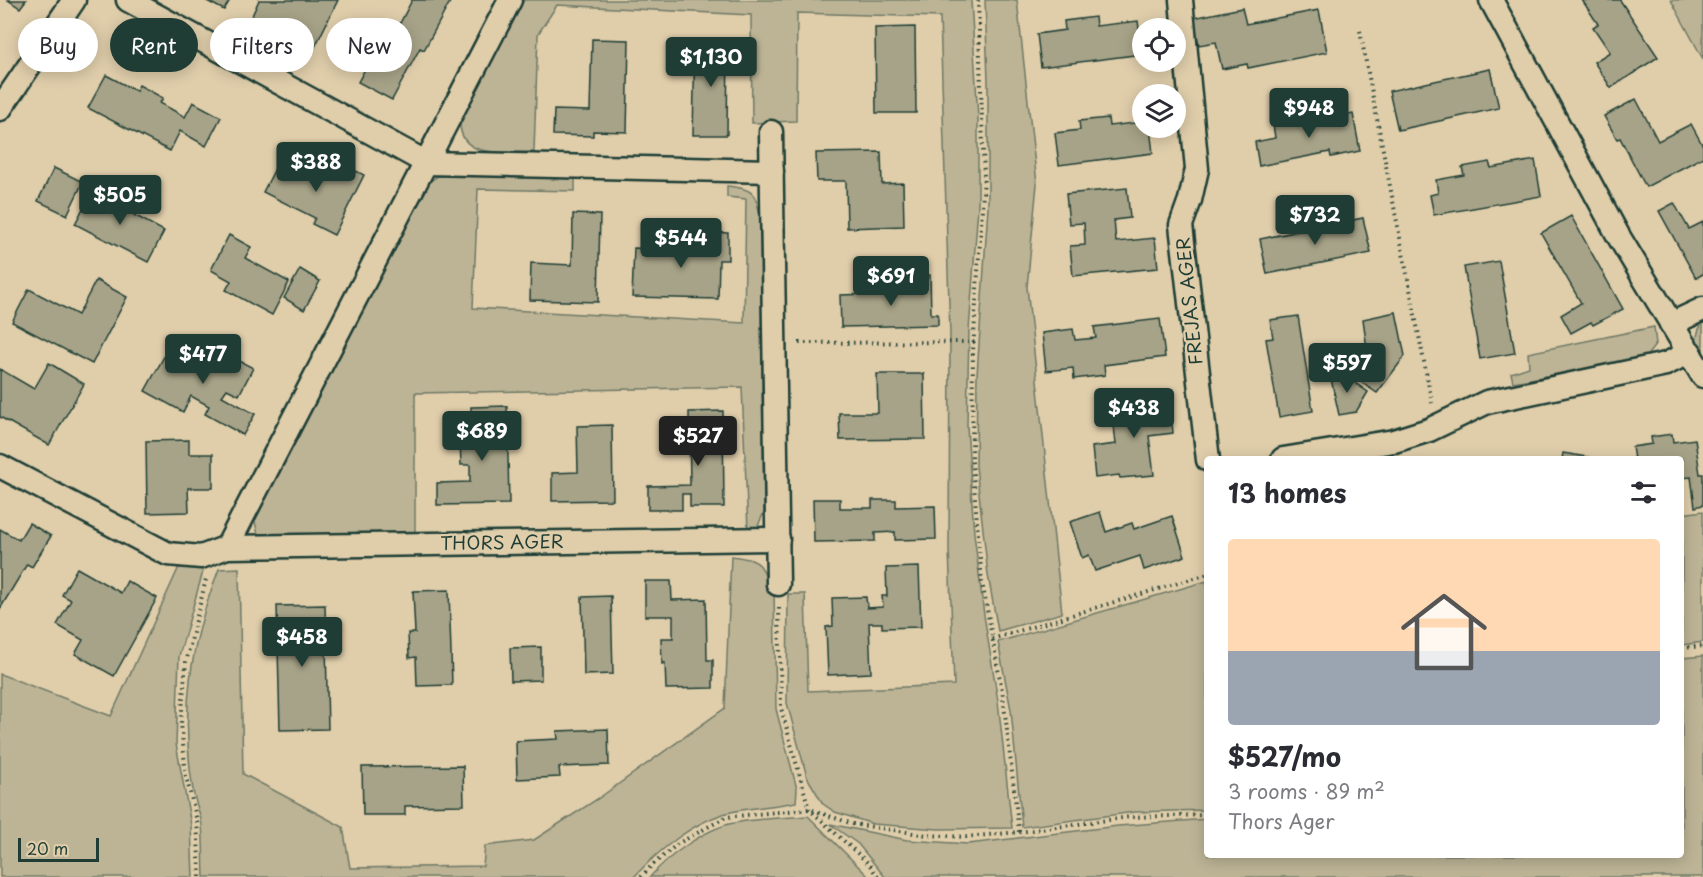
<!DOCTYPE html>
<meta charset="utf-8">
<style>
body{margin:0;font-family:"Playpen Sans",sans-serif;background:#f7f7f7;color:#2b2b33;height:100vh;display:flex;flex-direction:column;font-size:22px;white-space:nowrap}
*{box-sizing:border-box;margin:0}
p{font-size:20px;color:#7c7c81}
.icon{flex:none;width:33px;height:33px;fill:none;stroke:currentColor;stroke-width:2;stroke-linecap:round;stroke-linejoin:round}
.map{position:relative;flex:1;overflow:hidden}
.panel{position:absolute;left:1204px;top:456px;width:480px;height:402px;display:flex;flex-direction:column;background:#fff;border-radius:6px;box-shadow:0 3px 15px #0003}
.panel>*{flex:none}
.guide{position:absolute;left:18px;top:18px;width:570px;height:54px;display:flex;gap:12px}
.tools{position:absolute;left:1132px;top:18px;display:grid;gap:12px}
.tools a{display:grid;place-items:center;width:54px;height:54px;border-radius:50%;background:#fff;box-shadow:0 3px 15px #0003;font-size:30px}
.scale{position:absolute;left:18px;bottom:15px;width:81px;box-sizing:border-box;padding-left:6px;border:3px solid #1f3d34;border-top:0;font-size:16px;line-height:21px;white-space:nowrap;color:#1f3d34;-webkit-text-stroke:4px #e0ceab;paint-order:stroke}
.price{position:absolute;translate:-50% -51px;padding:0 14px;border-radius:6px;background:#1f3d34;color:#fff;font-size:20px;line-height:39px;filter:drop-shadow(0 2px 3px #0008)}
.price::after{content:'';position:absolute;left:50%;top:36px;width:18px;height:14px;margin-left:-9px;background:inherit;clip-path:polygon(0 0,100% 0,50% 100%)}
.price.active{background:#222;color:#fff}
ul{padding:0;list-style:none}
li{display:grid;align-content:center;gap:12px;height:318px;padding:0 24px}
li span{display:grid;place-items:center;height:186px;border-radius:6px;color:#555}
li>.icon{margin-inline-start:auto}
span .icon{width:108px;height:108px;fill:#fffc;stroke-width:1}
li b{font-size:26px}
h2{display:flex;justify-content:space-between;align-items:center;height:72px;padding:0 24px;font-size:26px}
.pill{padding:0 21px;border-radius:27px;background:#fff;box-shadow:0 3px 15px #0003;font-size:21px;line-height:54px}
.pill.active{background:#1f3d34;color:#fff}
.map>svg:first-child{display:block}
</style>
<div class="map">
<svg width="1703" height="877" viewBox="0 0 1703 877">
<rect width="100%" height="100%" fill="#e0ceab"/>
<filter id="ink" filterUnits="userSpaceOnUse"><feTurbulence type="fractalNoise" baseFrequency=".0167" numOctaves="2"/><feDisplacementMap in="SourceGraphic" scale="12" xChannelSelector="R" yChannelSelector="G"/><feConvolveMatrix kernelMatrix="1 2 1 2 8 2 1 2 1" color-interpolation-filters="sRGB"/></filter>
<g filter="url(#ink)">
<g fill="#bdb496" stroke="#6e7865" stroke-width="1.5">
<path d="M524,0h447l7,118v88l-9,125 -2,95 7,107 10,82 14,86 14,127 -74,1 -65,-5 -38,-12 -12,-8 -16,-27 -20,-74 1,-109h17l3,97 146,-6 -5,-136 1,-214 -10,-318 -143,-4 -1,108 -44,2 -1,-108 -194,-10 -19,29 -4,118c-28,-1 -76,9 -74,-32z"/>
<polygon points="985,0 1017,0 1037,184 1027,287 1062,613 998,631 988,575 976,466 977,375 988,207 988,81"/>
<polygon points="1671,0 1703,0 1703,59"/>
<path d="M453,173l122,5v13l-97,-2 -5,119 271,15 2,-124 -19,-2v-11c24,2 30,6 33,31l4,295 -7,16 -9,3 -6,-144 -327,6v145l-145,3 -12,-7 -3,-12 2,-17 169,-321 12,-8z"/>
<path d="M1703,322v38c-8,-13 -9,-25 0,-38z"/>
<polygon points="1654,327 1656,344 1646,357 1637,361 1513,382 1511,373 1529,367 1528,353"/>
<polygon points="1703,511 1703,642 1682,645 1682,514"/>
<path d="M731,556c30,4 33,7 37,37l6,-1 2,117 21,80 -1,13c-22,4 -44,6 -65,10 -36,8 -73,39 -97,65h-430c-1,-17 0,-34 -2,-51 -1,-12 -7,-23 -9,-36 -13,-78 -3,-147 26,-221l20,-1 4,206 100,53 7,41 133,-2 2,-20 49,-6 65,-42 126,-90z"/>
<polygon points="179,567 204,568 179,656 176,744 191,825 193,877 0,877 0,674 111,716"/>
<polygon points="1207,581 1207,810 1135,812 1022,827 1011,710 998,642"/>
<polygon points="1703,656 1703,877 885,877 858,844 830,824 907,840 968,844 1118,826 1207,819 1208,855 1682,855 1682,658"/>
<path d="M808,816l61,61h-219c18,-21 56,-49 84,-54 24,-5 50,-5 74,-7z"/>
</g>
<g fill="#a7a388" stroke="#1f3d34" stroke-width="1.5">
<polygon points="8,0 26,0 20,8"/>
<polygon points="205,0 230,0 224,10"/>
<polygon points="259,0 338,0 310,57 247,27"/>
<polygon points="412,0 451,0 424,50 420,48 392,100 358,82 388,27 396,31"/>
<polygon points="1582,0 1620,0 1658,57 1611,88 1594,62 1610,52 1593,27 1598,24"/>
<polygon points="1242,8 1246,24 1319,10 1327,52 1248,68 1247,64 1222,69 1216,42 1199,45 1193,18"/>
<polygon points="1095,17 1096,26 1138,21 1142,54 1041,67 1037,34 1065,30 1064,21"/>
<polygon points="915,27 916,113 876,113 875,28"/>
<polygon points="592,39 629,40 627,132 593,131 593,136 553,135 554,110 590,111"/>
<polygon points="695,41 728,42 727,135 693,135"/>
<polygon points="1490,69 1499,108 1398,130 1389,91"/>
<polygon points="106,75 136,91 139,85 163,98 160,103 185,117 193,102 221,117 206,146 180,131 170,151 88,108"/>
<polygon points="1636,99 1658,141 1691,124 1703,146 1703,157 1646,187 1620,138 1617,139 1604,116"/>
<polygon points="1324,110 1326,119 1353,114 1360,151 1331,157 1330,152 1259,166 1255,142 1275,138 1273,124 1303,118 1302,115"/>
<polygon points="1108,118 1109,126 1143,122 1143,128 1150,128 1153,153 1059,165 1055,133 1080,130 1079,121"/>
<polygon points="881,152 882,184 903,183 904,226 847,228 846,181 817,181 816,153"/>
<polygon points="280,159 314,176 316,172 330,180 338,162 364,175 334,235 312,224 315,218 263,192"/>
<polygon points="1535,160 1541,196 1434,215 1430,195 1438,193 1436,180 1464,175 1462,167 1489,162 1491,168"/>
<polygon points="54,168 83,182 67,215 38,201"/>
<polygon points="1127,188 1130,218 1114,220 1116,242 1155,238 1158,268 1073,276 1070,246 1085,245 1084,223 1069,224 1066,194"/>
<polygon points="91,193 108,202 111,196 137,209 134,215 164,231 148,262 75,224"/>
<polygon points="1674,203 1689,229 1703,222 1703,274 1696,278 1659,211"/>
<polygon points="573,214 600,215 598,302 530,300 531,263 572,265"/>
<polygon points="1571,216 1623,309 1593,325 1591,322 1571,333 1561,315 1581,303 1541,233"/>
<polygon points="1363,218 1371,253 1267,274 1260,239"/>
<polygon points="693,231 728,233 728,260 719,260 718,299 632,297 634,248 693,250"/>
<polygon points="229,235 251,247 245,258 289,282 272,315 226,290 231,281 211,270"/>
<polygon points="1499,261 1515,353 1480,359 1464,267"/>
<polygon points="300,269 320,281 304,310 284,298"/>
<polygon points="904,275 930,275 931,314 938,314 938,325 841,327 840,295 905,293"/>
<polygon points="96,280 127,297 92,364 12,322 29,289 78,315"/>
<polygon points="1396,312 1405,356 1377,393 1349,374 1367,349 1363,319"/>
<polygon points="1298,316 1313,411 1279,417 1266,339 1273,338 1270,320"/>
<polygon points="1160,319 1165,357 1104,365 1105,375 1074,379 1073,368 1046,371 1042,333 1073,329 1075,340 1096,338 1094,327"/>
<polygon points="171,344 211,366 219,350 253,368 239,395 227,389 222,396 255,414 243,435 205,414 209,406 191,396 183,412 145,391"/>
<polygon points="49,363 84,384 49,445 0,417 0,369 34,389"/>
<polygon points="1339,372 1368,392 1356,412 1339,415 1330,374"/>
<polygon points="877,374 924,374 925,439 840,440 839,413 878,413"/>
<polygon points="1169,393 1173,433 1149,436 1154,475 1120,478 1119,475 1095,478 1092,447 1116,444 1112,409 1144,405 1143,396"/>
<polygon points="507,406 509,504 437,505 437,483 470,482 470,465 461,465 460,440 472,440 471,407"/>
<polygon points="723,411 724,507 690,507 690,494 682,494 682,510 648,510 648,486 690,485 689,412"/>
<polygon points="612,425 613,500 552,501 552,473 578,472 577,426"/>
<polygon points="1672,434 1673,442 1695,439 1700,474 1703,474 1703,505 1695,507 1691,477 1682,478 1682,459 1634,459 1632,447 1652,444 1651,437"/>
<polygon points="189,440 189,454 213,454 213,488 188,488 189,512 147,513 146,441"/>
<polygon points="1563,453 1593,458 1592,459 1562,459"/>
<polygon points="813,499 840,499 840,508 872,508 872,500 896,500 896,507 935,506 936,539 895,540 895,532 875,533 875,541 814,542"/>
<polygon points="1100,512 1106,532 1132,523 1134,529 1172,516 1185,556 1144,570 1140,556 1095,571 1089,555 1082,558 1070,522"/>
<polygon points="29,523 51,536 32,567 27,564 0,609 0,529 19,540"/>
<polygon points="919,567 921,627 882,628 882,623 869,623 871,673 828,675 826,627 833,626 832,598 866,597 867,608 883,607 882,596 887,596 886,568"/>
<polygon points="77,568 121,593 127,581 157,598 114,676 75,654 83,640 57,625 71,600 62,595"/>
<polygon points="645,581 671,581 672,600 706,599 707,660 713,660 713,688 666,689 665,663 662,664 661,638 673,638 673,616 645,616"/>
<polygon points="449,590 452,685 417,686 416,657 409,658 408,633 415,633 413,591"/>
<polygon points="611,596 613,674 584,675 582,597"/>
<polygon points="325,605 328,729 280,730 277,606"/>
<polygon points="541,647 541,680 511,681 510,648"/>
<polygon points="608,729 609,765 559,767 560,777 517,779 516,741 558,739 557,731"/>
<polygon points="463,766 464,805 405,806 405,815 363,815 362,767"/>
</g>
<g fill="none" stroke-linecap="round" stroke-linejoin="round">
<g stroke="#1f3d34" stroke-width="27">
<g id="street">
<polyline points="128,0 427,163 772,171"/>
<polyline points="1181,0 1197,169 1190,200 1181,225 1208,460"/>
<polyline points="1491,0 1619,237 1703,376"/>
<polyline points="0,109 74,0"/>
<polyline points="771,132 778,584"/>
<polyline points="1671,324 1703,309"/>
<polyline points="1283,459 1394,441 1429,430 1487,402 1666,364 1690,352"/>
<polyline points="0,466 168,554 201,557 227,547 778,539"/>
<polyline points="227,547 510,0"/>
</g>
</g>
<g stroke="#1f3d34" stroke-width="4" stroke-dasharray="1.5 4.5" stroke-linecap="butt">
<polyline points="978,0 984,177 973,351 972,462 982,582 1003,696 1019,832"/>
<polyline points="1360,31 1432,403"/>
<polyline points="799,343 974,342"/>
<polyline points="779,608 781,708 809,809 869,864 878,877"/>
<polyline points="992,639 1208,574"/>
<polyline points="1682,648 1703,646"/>
<polyline points="200,877 197,821 186,776 181,723 186,662 206,579"/>
<polyline points="641,877 651,866 679,843 726,817 809,809 853,824 927,835 966,837 1019,832 1130,817 1208,815"/>
</g>
<use href="#street" stroke="#e0ceab" stroke-width="22"/>
</g>
</g>
<g text-anchor="middle" stroke-width="4.5" stroke-linejoin="round" paint-order="stroke">
<g font-size="18" fill="#1f3d34" stroke="#e0ceab">
<text transform="translate(1190 301) rotate(-96)" y="6">FREJAS AGER</text>
<text transform="translate(502 543) rotate(-1)" y="6">THORS AGER</text>
</g>
</g>
</svg>
<div class="tools">
<a><svg class="icon" aria-label="locate" viewBox="0 0 24 24"><circle cx="12" cy="12" r="6"/><path d="M12 2v4M12 18v4M2 12h4M18 12h4"/></svg></a>
<a><svg class="icon" aria-label="layers" viewBox="0 0 24 24"><path d="M12 4l9 5-9 5-9-5zM3 14l9 5 9-5"/></svg></a>
</div>
<div class="scale">20 m</div>
<b class="price" style="left:711px;top:88px">$1,130</b>
<b class="price" style="left:1309px;top:139px">$948</b>
<b class="price" style="left:316px;top:193px">$388</b>
<b class="price" style="left:120px;top:226px">$505</b>
<b class="price" style="left:1315px;top:246px">$732</b>
<b class="price" style="left:681px;top:269px">$544</b>
<b class="price" style="left:891px;top:307px">$691</b>
<b class="price" style="left:203px;top:385px">$477</b>
<b class="price" style="left:1347px;top:394px">$597</b>
<b class="price" style="left:1134px;top:439px">$438</b>
<b class="price" style="left:482px;top:462px">$689</b>
<b class="price active" style="left:698px;top:467px">$527</b>
<b class="price" style="left:302px;top:668px">$458</b>
<div class="guide">
<a class="pill">Buy</a>
<a class="pill active">Rent</a>
<a class="pill">Filters</a>
<a class="pill">New</a>
</div>
<section class="panel">
<h2>13 homes<svg class="icon" aria-label="filters" viewBox="0 0 24 24"><path d="M4 7h16M4 17h16"/><circle cx="9" cy="7" r="2"/><circle cx="15" cy="17" r="2"/></svg></h2>
<ul>
<li><span style="background:linear-gradient(#ffd9b3 60%,#9aa5b1 0)"><svg class="icon" aria-label="home" viewBox="0 0 24 24"><path d="M3 11l9-7 9 7M6 9v11h12V9"/></svg></span><div><b>$527/mo</b><p>3 rooms · 89 m²</p><p>Thors Ager</p></div></li>
</ul>
</section>
</div>
